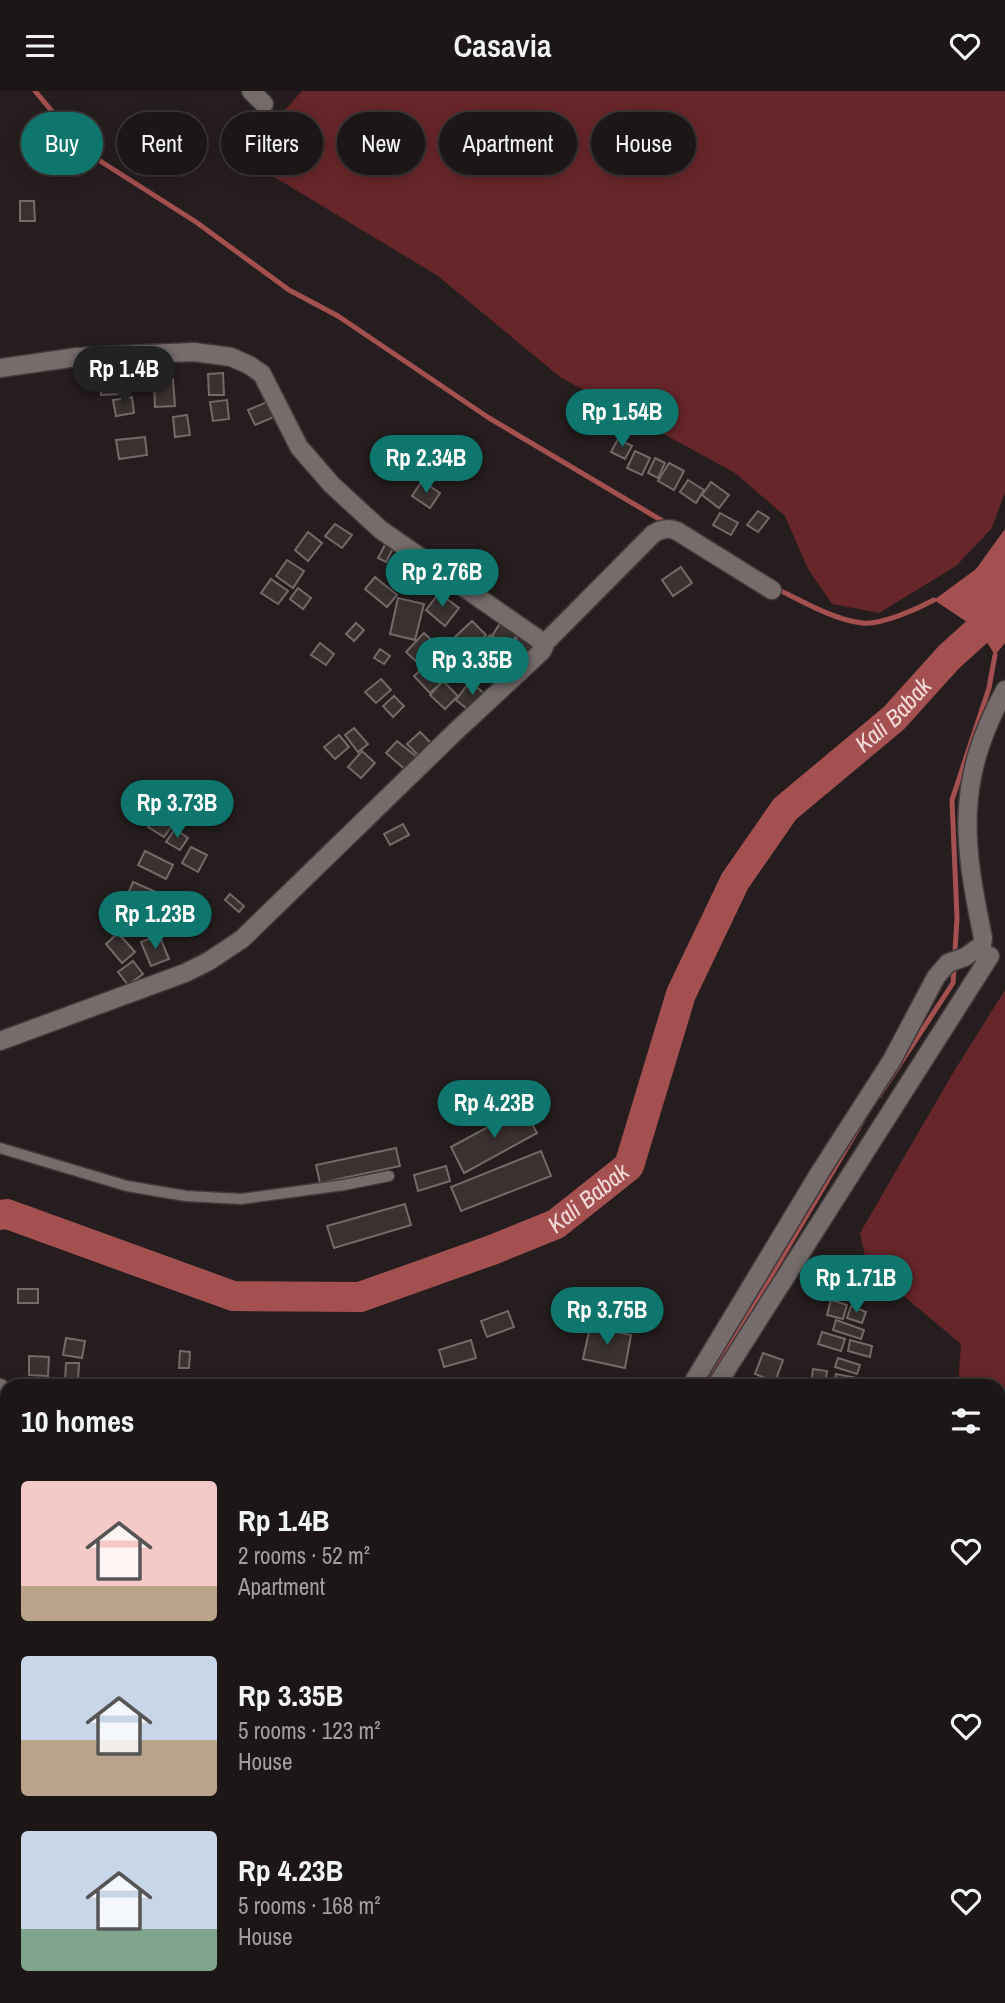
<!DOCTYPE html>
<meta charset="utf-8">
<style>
body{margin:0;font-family:"Archivo Narrow",sans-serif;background:#251f1f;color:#f1f3f6;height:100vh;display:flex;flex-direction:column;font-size:26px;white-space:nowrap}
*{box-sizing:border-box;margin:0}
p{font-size:23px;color:#a09fa1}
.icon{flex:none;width:38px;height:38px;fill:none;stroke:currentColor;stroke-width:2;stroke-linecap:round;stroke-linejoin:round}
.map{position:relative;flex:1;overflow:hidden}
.side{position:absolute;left:0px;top:1288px;width:1006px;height:625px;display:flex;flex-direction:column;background:#1c1616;border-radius:21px 21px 0 0;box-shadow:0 4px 18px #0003,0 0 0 2px #3a3535}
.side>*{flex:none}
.guide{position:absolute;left:21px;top:21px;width:964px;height:63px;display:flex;gap:14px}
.price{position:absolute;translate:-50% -60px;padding:0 16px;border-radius:24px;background:#0f766e;color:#fff;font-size:23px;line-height:46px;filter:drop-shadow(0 2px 4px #0008)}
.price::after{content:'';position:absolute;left:50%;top:42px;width:21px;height:16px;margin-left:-10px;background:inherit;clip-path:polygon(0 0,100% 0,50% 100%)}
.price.selected{background:#222;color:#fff}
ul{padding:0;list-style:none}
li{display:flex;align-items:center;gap:21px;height:175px;padding:0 21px}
li span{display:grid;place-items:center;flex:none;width:196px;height:140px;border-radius:7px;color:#555}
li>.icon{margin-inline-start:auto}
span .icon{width:84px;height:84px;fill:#fffc;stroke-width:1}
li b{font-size:30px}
h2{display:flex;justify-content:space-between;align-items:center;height:84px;padding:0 21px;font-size:30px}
.chip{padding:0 24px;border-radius:32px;background:#1c1616;box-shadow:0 4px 18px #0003,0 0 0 2px #3a3535;font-size:24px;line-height:63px}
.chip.selected{background:#0f766e;color:#fff}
header{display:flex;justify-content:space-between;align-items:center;height:91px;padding:0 21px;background:#1c1616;font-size:32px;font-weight:600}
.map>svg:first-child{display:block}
</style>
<header><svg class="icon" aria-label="menu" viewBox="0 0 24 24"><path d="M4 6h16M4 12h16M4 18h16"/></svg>Casavia<svg class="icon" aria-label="heart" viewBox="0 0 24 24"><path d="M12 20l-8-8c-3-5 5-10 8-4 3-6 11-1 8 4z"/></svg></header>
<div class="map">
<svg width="1005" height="1912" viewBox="0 0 1005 1912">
<rect width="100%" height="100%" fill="#261e1e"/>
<g fill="#672629">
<polygon points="302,0 1005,0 1005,401 992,437 956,475 879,522 832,513 808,478 785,425 735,382 560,286 438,185 271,84 258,49"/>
<polygon points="1005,899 1005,1912 870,1912 868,1906 999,1906 999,1295 958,1295 961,1253 867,1174 860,1142 953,982"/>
</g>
<polygon fill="#a45051" points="1005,438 1005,552 995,564 979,539 934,509 976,478"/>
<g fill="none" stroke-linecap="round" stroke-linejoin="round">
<g stroke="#a45051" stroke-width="5">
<polyline points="35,0 86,61 196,131 289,199 338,225 489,327 666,432"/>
<path d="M777,498c25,12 57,31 85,34 20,2 55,-14 72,-23"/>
<polyline points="879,1005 953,892 957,827 952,709 989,597 995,564"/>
<polyline points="706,1295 862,1031"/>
<polyline points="0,1791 7,1792"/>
<polyline points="313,1912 316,1906"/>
</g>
<path stroke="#a45051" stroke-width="30" id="s1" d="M0,1124l7,-1 226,82 127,1 132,-47 64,-26 73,-58 52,-172 54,-113 50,-72 109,-91 55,-61 30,-27"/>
</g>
<g fill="#3a3231" stroke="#736a69" stroke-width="2">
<polygon points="20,110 34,110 35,130 20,130"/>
<polygon points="223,282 224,304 209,304 208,283"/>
<polygon points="120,288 121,303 101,304 100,290"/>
<polygon points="173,288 175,315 155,316 154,289"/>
<polygon points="132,306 134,322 116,325 113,309"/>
<polygon points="227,309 229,328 213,330 210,311"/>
<polygon points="267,311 274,326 255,334 248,319"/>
<polygon points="187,324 190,344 175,346 173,326"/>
<polygon points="145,346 147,364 119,368 116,349"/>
<polygon points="618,348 632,355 625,368 611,361"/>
<polygon points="635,360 650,367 642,384 627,377"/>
<polygon points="655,367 665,372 658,387 648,382"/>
<polygon points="669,372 684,380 674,399 658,390"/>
<polygon points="688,389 704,399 696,412 680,401"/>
<polygon points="422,390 440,402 430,417 412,405"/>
<polygon points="711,391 729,404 719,417 702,404"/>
<polygon points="758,420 769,427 758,441 747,434"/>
<polygon points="720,422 738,432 731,444 713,434"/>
<polygon points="335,433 352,444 342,457 325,445"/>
<polygon points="308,441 322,452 308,470 295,459"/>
<polygon points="388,448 396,452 386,471 378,467"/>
<polygon points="287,469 304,480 293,497 276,485"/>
<polygon points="681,476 692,492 673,505 662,489"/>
<polygon points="375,486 397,504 387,516 365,498"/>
<polygon points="271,488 288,500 278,513 261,502"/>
<polygon points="298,497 311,507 303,518 290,508"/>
<polygon points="439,502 459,517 445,535 426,519"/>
<polygon points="398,507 424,513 415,549 390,543"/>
<polygon points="502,529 520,539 510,555 492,545"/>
<polygon points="472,530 486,544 469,561 454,547"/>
<polygon points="356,532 364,539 354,550 346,543"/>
<polygon points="424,542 436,553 418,572 406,561"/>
<polygon points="521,542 538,553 529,566 512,554"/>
<polygon points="490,544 504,555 490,572 475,561"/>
<polygon points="445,547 453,555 446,563 438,555"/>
<polygon points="320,552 334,563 326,574 311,564"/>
<polygon points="505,556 521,570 504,589 489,575"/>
<polygon points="380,558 390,565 384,573 374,567"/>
<polygon points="455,558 463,567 442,586 434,577"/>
<polygon points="427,573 443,590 430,602 414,585"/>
<polygon points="381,588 391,599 376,612 365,601"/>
<polygon points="443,590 458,605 445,618 430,604"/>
<polygon points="470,590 488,606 472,622 456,609"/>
<polygon points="394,605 404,615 393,626 383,615"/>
<polygon points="354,637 368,653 358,661 345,644"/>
<polygon points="420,641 434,655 422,668 407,653"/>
<polygon points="339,644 349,656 335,668 324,656"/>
<polygon points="397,650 418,667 407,680 386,662"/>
<polygon points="362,660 375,672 361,687 348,676"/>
<polygon points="156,725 172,735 164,746 148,736"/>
<polygon points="403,733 409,744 390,754 384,743"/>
<polygon points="175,738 188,747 180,759 166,751"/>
<polygon points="191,756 207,764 198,781 182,772"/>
<polygon points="145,760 173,774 166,788 138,774"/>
<polygon points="133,791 156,801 151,813 128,803"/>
<polygon points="230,803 244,815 239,821 225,809"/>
<polygon points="118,842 135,861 122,872 106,853"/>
<polygon points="159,844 169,868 151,875 141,851"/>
<polygon points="133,870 143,883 128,894 118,881"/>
<polygon points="523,1017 537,1042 464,1082 451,1056"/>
<polygon points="396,1057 400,1075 320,1092 316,1074"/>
<polygon points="541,1060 551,1085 461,1120 451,1096"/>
<polygon points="446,1075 450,1090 418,1100 414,1084"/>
<polygon points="405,1113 411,1134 334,1157 327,1135"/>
<rect x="18" y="1198" width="20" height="14"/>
<polygon points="831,1209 847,1214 843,1228 827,1224"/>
<polygon points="851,1215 866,1221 862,1232 847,1227"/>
<polygon points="508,1220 514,1236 487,1246 481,1230"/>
<polygon points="836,1229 864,1239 861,1248 833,1239"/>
<polygon points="590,1236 631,1244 625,1277 583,1268"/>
<polygon points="822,1241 845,1248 841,1260 818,1253"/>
<polygon points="66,1247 85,1250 82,1267 63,1264"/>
<polygon points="471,1249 476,1267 444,1276 439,1259"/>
<polygon points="850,1249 872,1255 870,1266 848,1260"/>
<polygon points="180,1260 190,1261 189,1277 179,1277"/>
<polygon points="763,1262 783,1269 775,1291 755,1283"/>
<polygon points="29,1265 49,1266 48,1285 29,1284"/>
<polygon points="838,1267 860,1274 857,1283 835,1276"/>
<polygon points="66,1272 79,1272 78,1290 65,1289"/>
<polygon points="813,1278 827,1280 825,1295 811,1295"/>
<polygon points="836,1283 857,1287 856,1295 834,1295"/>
<polygon points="0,1686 7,1687 7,1710 0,1710"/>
<rect x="0" y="1725" width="7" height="24"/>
<polygon points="0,1759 7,1760 7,1787 0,1786"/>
<polygon points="262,1906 282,1906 280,1912 260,1912"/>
<polygon points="352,1906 385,1906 382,1912 368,1912"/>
</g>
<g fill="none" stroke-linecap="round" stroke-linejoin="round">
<g stroke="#413a3a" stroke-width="13">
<polyline id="service" points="0,1057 127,1095 186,1105 241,1108 344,1094 389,1085"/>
</g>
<g stroke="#413a3a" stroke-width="21">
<g id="minor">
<polyline points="251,0 264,13"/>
<polyline points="0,277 77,266 194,261 231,266 249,274 262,283 299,356 332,394 381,439 541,550 544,556 541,561 455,641 242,848 209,870 185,882 0,950"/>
<path d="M543,554l110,-111c8,-5 15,-7 24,-3l95,59"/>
<path d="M691,1295l129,-214 72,-112 44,-83 12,-14 17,-6 17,-12 1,-7c-20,-97 -28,-156 22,-248"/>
<polyline points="716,1295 990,865"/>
<polyline points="294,1912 299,1906"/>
<polyline points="325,1912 330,1906"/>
</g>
</g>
<g stroke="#413a3a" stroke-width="21">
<g id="tertiary">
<polyline points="0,1297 6,1323 7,1375"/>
<polyline points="7,1435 7,1528"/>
<polyline points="125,1906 127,1912"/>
</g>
</g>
<use href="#service" stroke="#766c6c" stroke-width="10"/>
<use href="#minor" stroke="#766c6c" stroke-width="18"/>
<use href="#tertiary" stroke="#766c6c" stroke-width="18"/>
</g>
<g text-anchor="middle" stroke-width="5" stroke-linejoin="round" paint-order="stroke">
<g font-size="24" font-style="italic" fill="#f4dbda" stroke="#1c1515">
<text dy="8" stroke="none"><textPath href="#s1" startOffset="1213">Kali Babak</textPath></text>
<text dy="8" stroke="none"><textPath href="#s1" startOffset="625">Kali Babak</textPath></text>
</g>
</g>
</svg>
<b class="price selected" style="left:124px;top:315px">Rp 1.4B</b>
<b class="price" style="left:622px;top:358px">Rp 1.54B</b>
<b class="price" style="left:426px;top:404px">Rp 2.34B</b>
<b class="price" style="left:442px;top:518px">Rp 2.76B</b>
<b class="price" style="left:472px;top:606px">Rp 3.35B</b>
<b class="price" style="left:177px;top:749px">Rp 3.73B</b>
<b class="price" style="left:155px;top:860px">Rp 1.23B</b>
<b class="price" style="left:494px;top:1049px">Rp 4.23B</b>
<b class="price" style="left:856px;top:1224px">Rp 1.71B</b>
<b class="price" style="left:607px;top:1256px">Rp 3.75B</b>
<div class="guide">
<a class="chip selected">Buy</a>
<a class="chip">Rent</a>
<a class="chip">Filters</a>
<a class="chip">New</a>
<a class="chip">Apartment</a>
<a class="chip">House</a>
</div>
<section class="side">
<h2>10 homes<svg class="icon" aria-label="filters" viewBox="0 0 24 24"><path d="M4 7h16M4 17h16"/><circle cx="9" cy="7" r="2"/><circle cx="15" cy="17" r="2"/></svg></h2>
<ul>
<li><span style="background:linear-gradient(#f6c9c9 75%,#b9a48a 0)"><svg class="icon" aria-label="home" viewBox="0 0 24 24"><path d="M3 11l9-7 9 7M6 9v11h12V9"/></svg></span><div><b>Rp 1.4B</b><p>2 rooms · 52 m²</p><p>Apartment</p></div><svg class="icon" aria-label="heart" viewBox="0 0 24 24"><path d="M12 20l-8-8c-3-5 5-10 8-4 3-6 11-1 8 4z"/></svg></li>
<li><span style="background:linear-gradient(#c9d6e8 60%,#b9a48a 0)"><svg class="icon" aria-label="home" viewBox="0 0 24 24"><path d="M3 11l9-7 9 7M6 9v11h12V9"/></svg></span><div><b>Rp 3.35B</b><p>5 rooms · 123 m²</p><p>House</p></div><svg class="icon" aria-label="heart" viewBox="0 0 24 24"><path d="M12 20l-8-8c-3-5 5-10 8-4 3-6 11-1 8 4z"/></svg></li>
<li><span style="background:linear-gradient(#c9d6e8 70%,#7fa58c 0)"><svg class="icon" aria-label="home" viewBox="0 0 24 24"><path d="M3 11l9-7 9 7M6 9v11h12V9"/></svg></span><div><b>Rp 4.23B</b><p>5 rooms · 168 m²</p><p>House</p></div><svg class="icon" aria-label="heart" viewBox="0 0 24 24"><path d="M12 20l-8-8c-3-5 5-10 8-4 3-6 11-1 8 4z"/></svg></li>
</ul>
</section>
</div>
